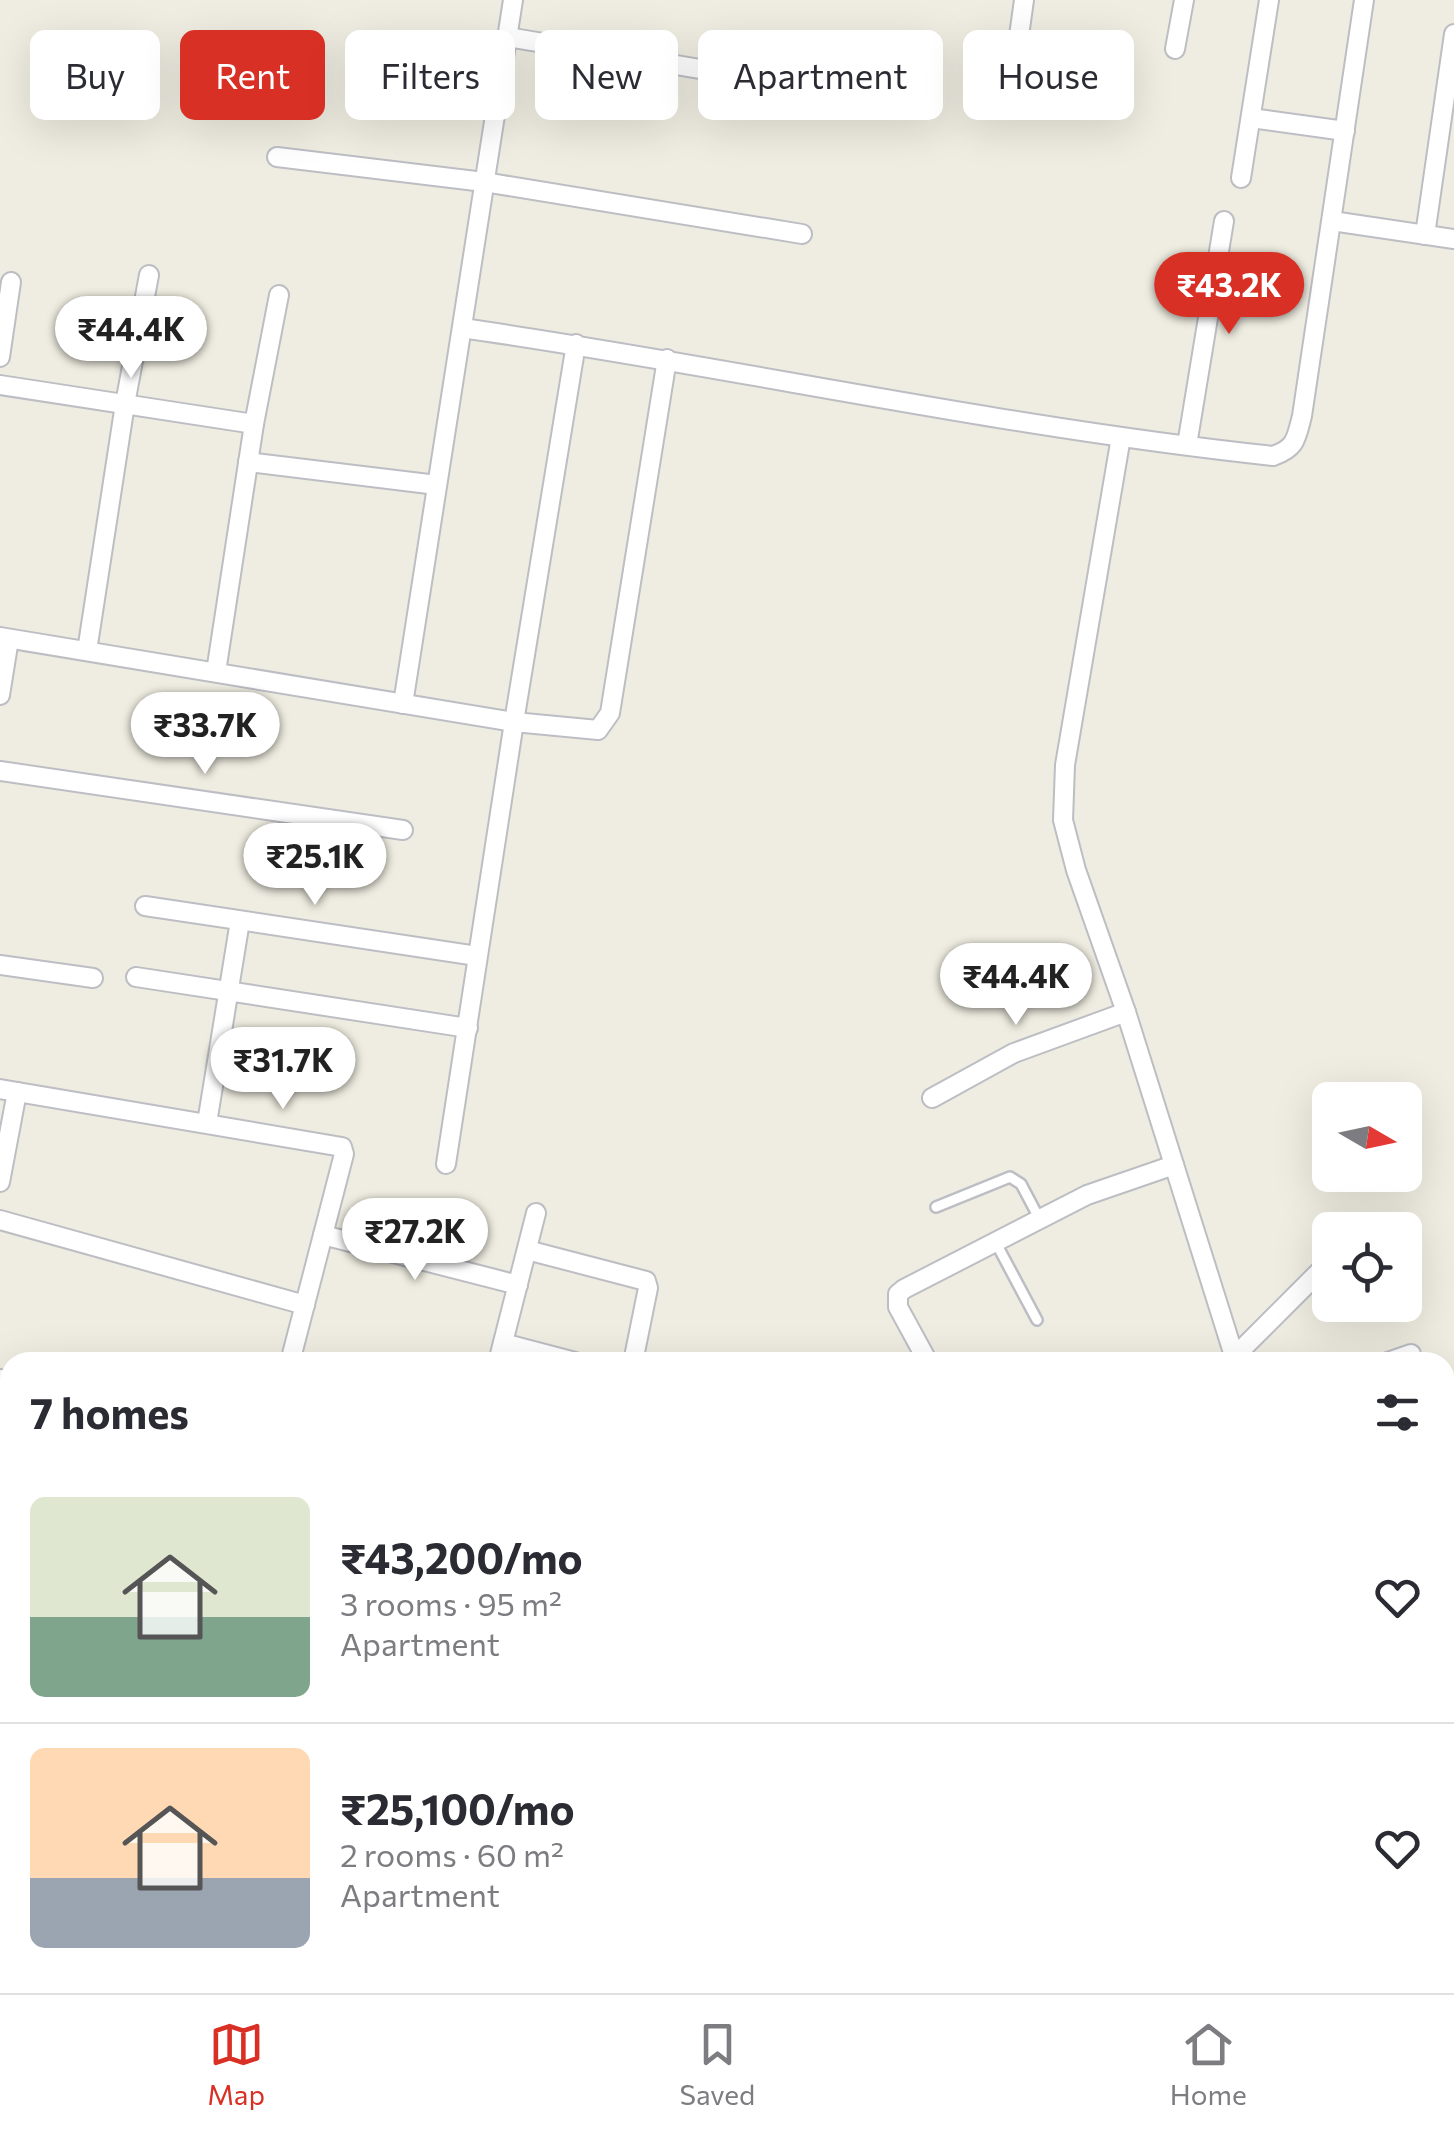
<!DOCTYPE html>
<meta charset="utf-8">
<style>
body{margin:0;font-family:Commissioner,sans-serif;background:#f2f2f3;color:#2b2b33;height:100vh;display:flex;flex-direction:column;font-size:38px;white-space:nowrap}
*{box-sizing:border-box;margin:0}
p{font-size:32px;color:#7c7c81}
.icon{flex:none;width:55px;height:55px;fill:none;stroke:currentColor;stroke-width:2;stroke-linecap:round;stroke-linejoin:round}
.map{position:relative;flex:1;overflow:hidden}
.sheet{position:absolute;left:0px;top:1352px;width:1455px;height:642px;display:flex;flex-direction:column;background:#fff;border-radius:30px 30px 0 0;box-shadow:0 10px 40px #0002}
.sheet>*{flex:none}
.top-card{position:absolute;left:30px;top:30px;width:1395px;height:90px;display:flex;gap:20px}
.needle{width:65px;rotate:99deg}
.controls{position:absolute;left:1312px;top:1082px;display:grid;gap:20px}
.controls a{display:grid;place-items:center;width:110px;height:110px;border-radius:15px;background:#fff;box-shadow:0 10px 40px #0002;font-size:50px}
.price{position:absolute;translate:-50% -85px;padding:0 22px;border-radius:35px;background:#fff;color:#222;font-size:32px;line-height:65px;filter:drop-shadow(0 2px 5px #0008)}
.price::after{content:'';position:absolute;left:50%;top:60px;width:30px;height:22px;margin-left:-15px;background:inherit;clip-path:polygon(0 0,100% 0,50% 100%)}
.price.current{background:#d93025;color:#fff}
ul{padding:0;list-style:none}
li{display:flex;align-items:center;gap:30px;height:250px;padding:0 30px}
li+li{border-top:2px solid #e1e1e2}
li span{display:grid;place-items:center;flex:none;width:280px;height:200px;border-radius:15px;color:#555}
li>.icon{margin-inline-start:auto}
span .icon{width:120px;height:120px;fill:#fffc;stroke-width:1}
li b{font-size:42px}
h2{display:flex;justify-content:space-between;align-items:center;height:120px;padding:0 30px;font-size:42px}
.chip{padding:0 35px;border-radius:15px;background:#fff;box-shadow:0 10px 40px #0002;font-size:35px;line-height:90px}
.chip.current{background:#d93025;color:#fff}
.tabs{display:flex;justify-content:space-around;align-items:center;height:140px;border-top:2px solid #e1e1e2;background:#fff;font-size:28px;color:#7c7c81}
.tabs a{display:grid;justify-items:center;gap:5px}
.tabs .current{color:#d93025}
.map>svg:first-child{display:block}
</style>
<div class="map">
<svg width="1454" height="1993" viewBox="0 0 1454 1993">
<rect width="100%" height="100%" fill="#efede1"/>
<g fill="none" stroke-linecap="round" stroke-linejoin="round">
<g stroke="#bcbec4" stroke-width="14">
<g id="lane">
<polyline points="936,1207 1010,1177 1021,1184 1039,1218"/>
<polyline points="996,1243 1037,1320"/>
</g>
</g>
<g stroke="#bcbec4" stroke-width="22">
<g id="street">
<polyline points="507,37 772,81"/>
<polyline points="1018,43 1024,0"/>
<polyline points="1175,49 1184,0"/>
<polyline points="1251,118 1345,131"/>
<polyline points="277,157 484,182 802,234"/>
<polyline points="1241,178 1269,0"/>
<polyline points="1332,221 1454,239"/>
<polyline points="1425,235 1454,34"/>
<path d="M462,328c271,39 538,99 811,128 23,-8 23,-17 29,-40l62,-416"/>
<polyline points="0,357 11,282"/>
<polyline points="0,385 254,424"/>
<polyline points="1121,437 1065,765 1063,820 1076,870 1126,1012 1236,1362"/>
<polyline points="1187,445 1224,221"/>
<polyline points="248,462 437,485"/>
<polyline points="0,637 514,722 598,730 610,713 667,359"/>
<polyline points="87,651 125,404 149,275"/>
<polyline points="216,672 254,424 279,295"/>
<polyline points="0,695 9,639"/>
<polyline points="403,704 513,0"/>
<polyline points="0,771 403,830"/>
<polyline points="145,906 477,956"/>
<polyline points="0,965 93,978"/>
<polyline points="136,977 468,1028"/>
<polyline points="0,1089 342,1147 344,1154 290,1362"/>
<polyline points="932,1098 1014,1053 1126,1012"/>
<polyline points="207,1123 240,921"/>
<polyline points="446,1164 514,722 576,344"/>
<polyline points="0,1182 17,1092"/>
<polyline points="0,1220 305,1305"/>
<polyline points="323,1235 518,1285"/>
<polyline points="527,1250 646,1281 648,1288 633,1362"/>
<polyline points="503,1343 575,1362"/>
<polyline points="1234,1357 1330,1261"/>
<polyline points="498,1362 536,1213"/>
<polyline points="928,1362 898,1307 898,1294 904,1289 1087,1195 1174,1165"/>
<polyline points="1388,1362 1411,1354"/>
<polyline points="0,1379 10,1381"/>
<polyline points="1445,1419 1454,1416"/>
<polyline points="0,1538 10,1540"/>
<polyline points="0,1659 10,1661"/>
<polyline points="774,1985 775,1993"/>
<polyline points="11,1993 12,1985"/>
<polyline points="196,1993 197,1985"/>
<polyline points="344,1993 345,1985"/>
<polyline points="556,1993 565,1985"/>
<polyline points="1408,1993 1410,1985"/>
</g>
</g>
<g stroke="#bcbfc7" stroke-width="30">
<g id="secondary">
<polyline points="1445,1670 1454,1668"/>
<polyline points="1445,1696 1454,1694"/>
<polyline points="0,1939 10,1938"/>
<polyline points="0,1964 10,1963"/>
</g>
</g>
<use href="#lane" stroke="#fff" stroke-width="9"/>
<use href="#street" stroke="#fff" stroke-width="18"/>
<use href="#secondary" stroke="#fff" stroke-width="25"/>
</g>
</svg>
<div class="controls">
<a><svg class="needle" viewBox="-14 -14 28 28"><path d="M0-13l5 13h-10z" fill="#e53935"/><path d="M0 13l5-13h-10z" fill="#7c7c81"/></svg></a>
<a><svg class="icon" aria-label="locate" viewBox="0 0 24 24"><circle cx="12" cy="12" r="6"/><path d="M12 2v4M12 18v4M2 12h4M18 12h4"/></svg></a>
</div>
<b class="price current" style="left:1229px;top:337px">₹43.2K</b>
<b class="price" style="left:131px;top:381px">₹44.4K</b>
<b class="price" style="left:205px;top:777px">₹33.7K</b>
<b class="price" style="left:315px;top:908px">₹25.1K</b>
<b class="price" style="left:1016px;top:1028px">₹44.4K</b>
<b class="price" style="left:283px;top:1112px">₹31.7K</b>
<b class="price" style="left:415px;top:1283px">₹27.2K</b>
<div class="top-card">
<a class="chip">Buy</a>
<a class="chip current">Rent</a>
<a class="chip">Filters</a>
<a class="chip">New</a>
<a class="chip">Apartment</a>
<a class="chip">House</a>
</div>
<section class="sheet">
<h2>7 homes<svg class="icon" aria-label="filters" viewBox="0 0 24 24"><path d="M4 7h16M4 17h16"/><circle cx="9" cy="7" r="2"/><circle cx="15" cy="17" r="2"/></svg></h2>
<ul>
<li><span style="background:linear-gradient(#dfe7d0 60%,#7fa58c 0)"><svg class="icon" aria-label="home" viewBox="0 0 24 24"><path d="M3 11l9-7 9 7M6 9v11h12V9"/></svg></span><div><b>₹43,200/mo</b><p>3 rooms · 95 m²</p><p>Apartment</p></div><svg class="icon" aria-label="heart" viewBox="0 0 24 24"><path d="M12 20l-8-8c-3-5 5-10 8-4 3-6 11-1 8 4z"/></svg></li>
<li><span style="background:linear-gradient(#ffd9b3 65%,#9aa5b1 0)"><svg class="icon" aria-label="home" viewBox="0 0 24 24"><path d="M3 11l9-7 9 7M6 9v11h12V9"/></svg></span><div><b>₹25,100/mo</b><p>2 rooms · 60 m²</p><p>Apartment</p></div><svg class="icon" aria-label="heart" viewBox="0 0 24 24"><path d="M12 20l-8-8c-3-5 5-10 8-4 3-6 11-1 8 4z"/></svg></li>
</ul>
</section>
</div>
<nav class="tabs">
<a class="current"><svg class="icon" aria-label="map" viewBox="0 0 24 24"><path d="M3 6l6-2 6 2 6-2v14l-6 2-6-2-6 2zM9 4v14M15 6v14"/></svg>Map</a>
<a><svg class="icon" aria-label="saved" viewBox="0 0 24 24"><path d="M7 4h10v16l-5-4-5 4z"/></svg>Saved</a>
<a><svg class="icon" aria-label="home" viewBox="0 0 24 24"><path d="M3 11l9-7 9 7M6 9v11h12V9"/></svg>Home</a>
</nav>
